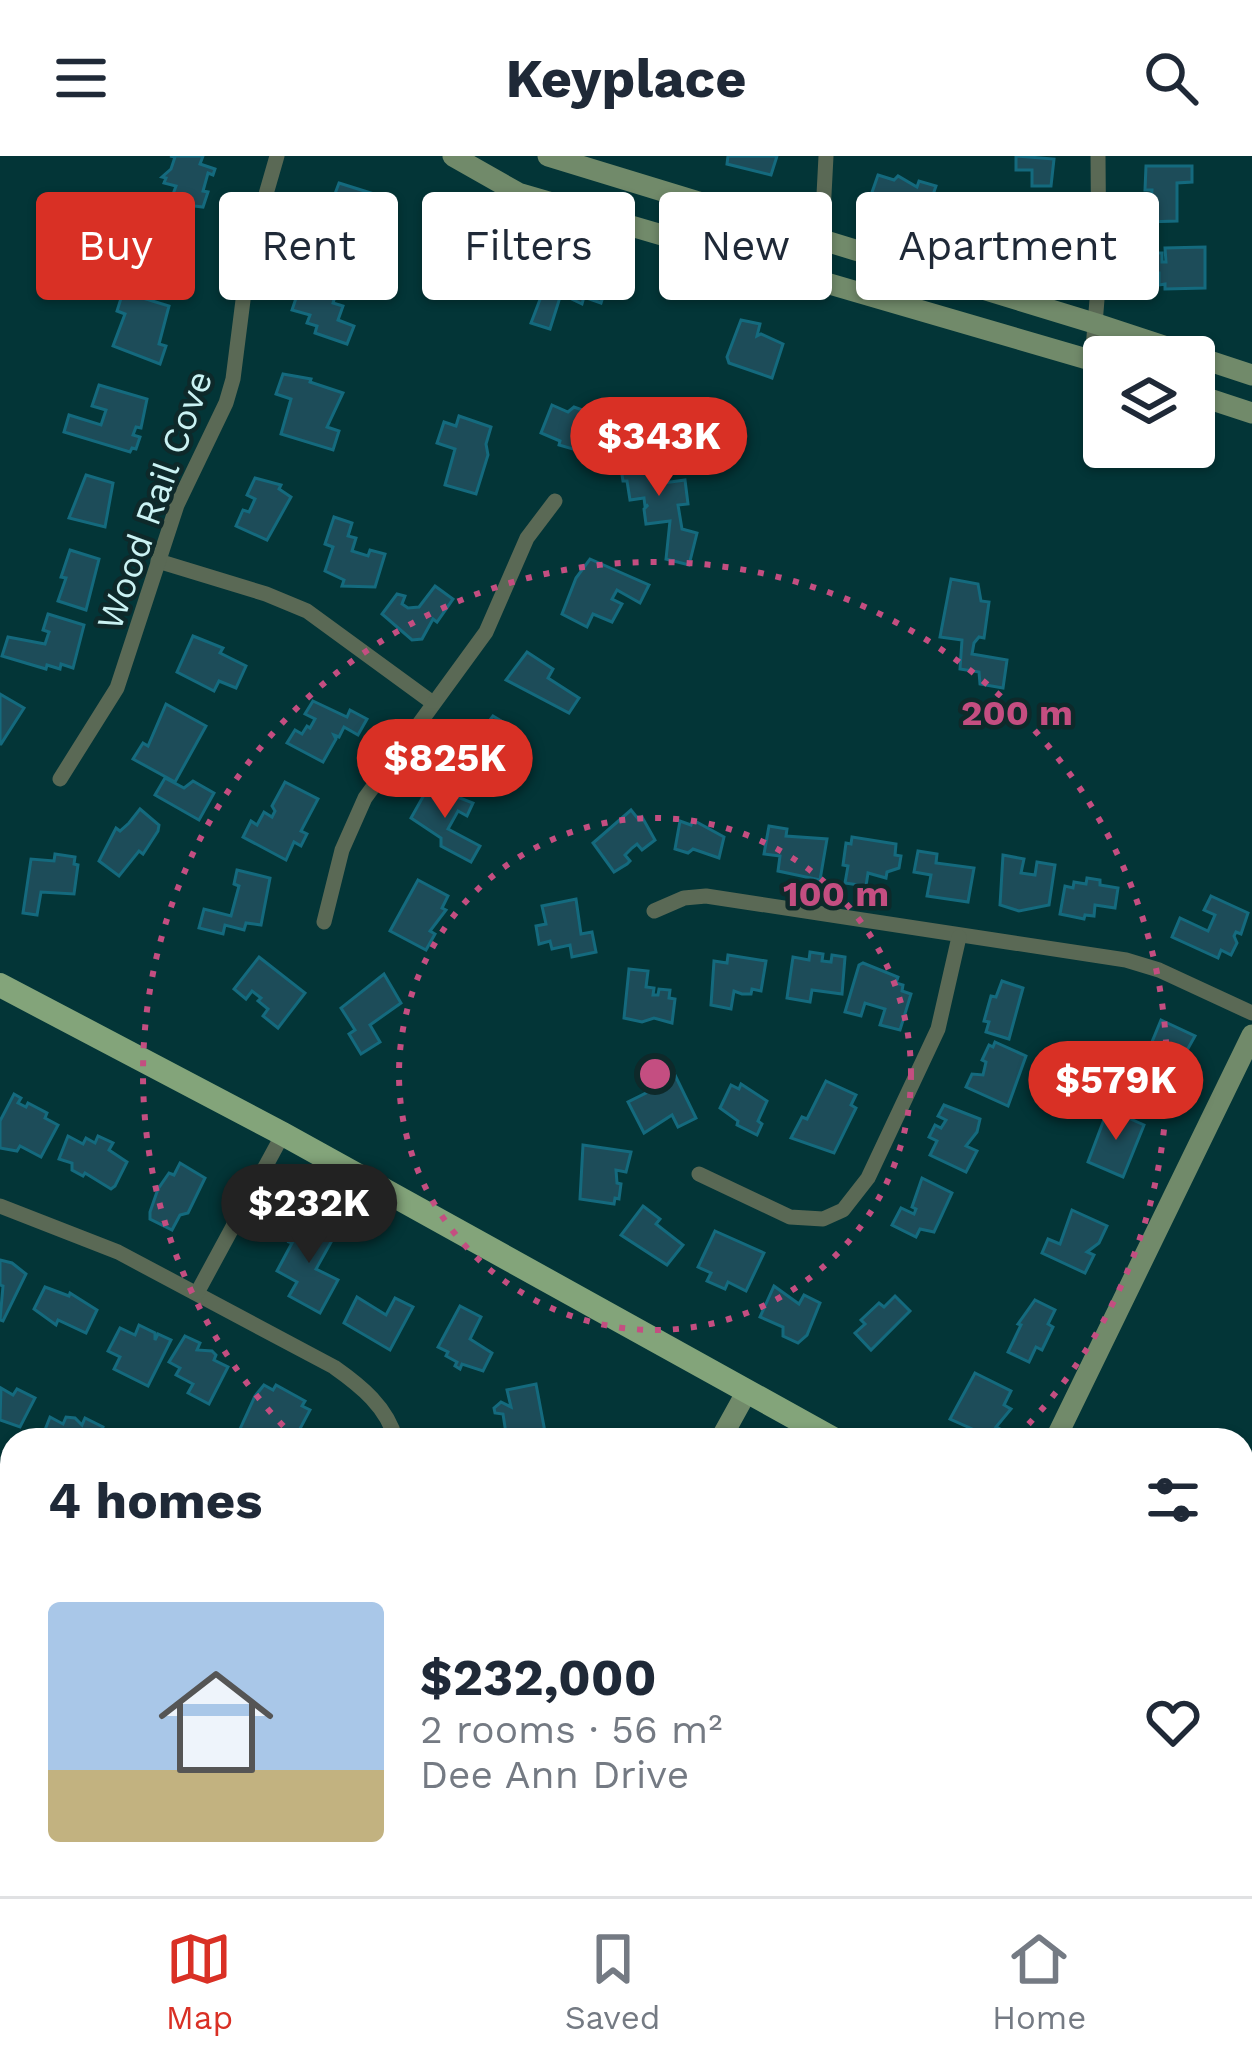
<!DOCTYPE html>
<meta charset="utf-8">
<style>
body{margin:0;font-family:"Work Sans",sans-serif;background:#f2f2f3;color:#1f2937;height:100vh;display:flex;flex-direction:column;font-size:45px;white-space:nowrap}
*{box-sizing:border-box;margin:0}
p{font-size:39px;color:#747a83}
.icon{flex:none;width:66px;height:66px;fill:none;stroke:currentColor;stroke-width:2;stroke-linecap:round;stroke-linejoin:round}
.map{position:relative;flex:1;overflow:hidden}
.panel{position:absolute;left:0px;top:1272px;width:1254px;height:468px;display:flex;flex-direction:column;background:#fff;border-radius:36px 36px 0 0;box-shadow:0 3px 9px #0004}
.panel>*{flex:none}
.banner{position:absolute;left:36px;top:36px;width:1182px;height:108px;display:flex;gap:24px}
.controls{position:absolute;left:1083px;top:180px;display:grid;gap:24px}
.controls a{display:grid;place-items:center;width:132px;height:132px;border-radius:12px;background:#fff;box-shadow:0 3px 9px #0004;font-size:60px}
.price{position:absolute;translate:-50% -102px;padding:0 27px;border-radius:42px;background:#d93025;color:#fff;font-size:39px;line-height:78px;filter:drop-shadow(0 3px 6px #0008)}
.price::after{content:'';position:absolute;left:50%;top:72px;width:36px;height:27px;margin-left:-18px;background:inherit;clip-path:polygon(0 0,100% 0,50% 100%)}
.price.selected{background:#222;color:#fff}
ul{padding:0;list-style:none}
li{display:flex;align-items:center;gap:36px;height:300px;padding:0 48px}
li+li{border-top:3px solid #e0e1e3}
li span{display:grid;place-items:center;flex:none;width:336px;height:240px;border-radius:12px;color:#555}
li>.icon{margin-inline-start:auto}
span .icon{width:144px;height:144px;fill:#fffc;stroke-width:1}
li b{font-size:51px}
h2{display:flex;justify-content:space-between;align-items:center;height:144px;padding:0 48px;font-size:51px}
.chip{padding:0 42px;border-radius:12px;background:#fff;box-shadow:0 3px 9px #0004;font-size:42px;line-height:108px}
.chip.selected{background:#d93025;color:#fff}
header{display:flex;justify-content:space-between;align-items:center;height:156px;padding:0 48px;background:#fff;font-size:54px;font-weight:700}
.tabs{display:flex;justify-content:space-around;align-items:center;height:168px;border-top:3px solid #e0e1e3;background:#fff;font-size:33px;color:#747a83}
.tabs a{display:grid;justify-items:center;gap:6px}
.tabs .selected{color:#d93025}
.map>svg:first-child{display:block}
</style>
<header><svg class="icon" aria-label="menu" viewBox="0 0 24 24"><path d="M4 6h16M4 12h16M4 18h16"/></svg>Keyplace<svg class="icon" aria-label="search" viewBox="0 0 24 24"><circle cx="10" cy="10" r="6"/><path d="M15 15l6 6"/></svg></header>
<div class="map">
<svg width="1252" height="1740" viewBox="0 0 1252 1740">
<rect width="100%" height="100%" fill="#033537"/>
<g fill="#1d4c59" stroke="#146a7e" stroke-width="3">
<polygon points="170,0 203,0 200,8 215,13 213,19 208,17 203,35 208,36 203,51 177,48 178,42 172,41 176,30 164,27 166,22 162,21 171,13 175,1"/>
<polygon points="777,0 771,19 727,8 728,0"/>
<polygon points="1016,0 1054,3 1051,30 1032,30 1032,14 1016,14"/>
<polygon points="1146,10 1192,10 1192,26 1177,27 1177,65 1145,66 1145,48 1151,48 1152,34 1145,34"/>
<polygon points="878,19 894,24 898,20 917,31 919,25 936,30 923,68 869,45"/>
<polygon points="339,27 374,38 362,66 353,63 344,91 324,85 327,75 321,74 325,52 333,43"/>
<polygon points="1023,43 1056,47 1056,67 1048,66 1049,87 1045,90 1044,107 1021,106 1022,91 1016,88 1017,82 1020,79 1018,60"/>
<polygon points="163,85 189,94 180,137 149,128"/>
<polygon points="1205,91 1205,132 1165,133 1165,128 1159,129 1159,117 1142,117 1142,97 1162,97 1162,106 1166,106 1165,92"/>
<polygon points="557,99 611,116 601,147 584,141 582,148 561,138 550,173 531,167"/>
<polygon points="308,107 355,126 348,135 338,131 333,147 343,150 338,164 354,170 347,188 315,177 317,170 307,167 310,159 292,154"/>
<polygon points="123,136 169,150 159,188 166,190 160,208 113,190 125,158 117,155"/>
<polygon points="741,164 760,168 757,180 761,178 783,188 772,222 729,207 727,201"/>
<polygon points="283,218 311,223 310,226 343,237 327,271 339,275 333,294 281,278 291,243 276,238"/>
<polygon points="99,229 147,243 141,272 136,271 133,279 140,281 136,293 132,292 130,296 64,276 69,259 101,269 106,254 92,250"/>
<polygon points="552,249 568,256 574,251 596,259 600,251 614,257 597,300 559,289 560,285 541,277"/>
<polygon points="459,260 491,271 486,288 488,299 476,338 445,329 455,293 437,287 444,266 456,270"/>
<polygon points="657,288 663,327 685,324 688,348 678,349 682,373 697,377 689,409 666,403 670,365 646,368 644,353 648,349 645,350 644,342 630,344 627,325 623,325 620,306 631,305 629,292"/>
<polygon points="86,319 113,327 105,371 69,362"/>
<polygon points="255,322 281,329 279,333 291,341 267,384 236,370 243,354 249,356 255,343 247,339"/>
<polygon points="334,361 352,367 348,380 356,382 352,395 368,400 370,394 385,398 375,431 342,430 344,424 325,415 333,391 325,388"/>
<polygon points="70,394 99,403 86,454 58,445 66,422 61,421"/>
<polygon points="590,403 649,429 640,447 617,434 612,443 622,448 612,466 593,458 587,471 562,458 576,422"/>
<polygon points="951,423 978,428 981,445 989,446 984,482 979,481 974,487 972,498 1007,504 1003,532 980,528 979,516 960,513 962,484 940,481"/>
<polygon points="435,430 453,443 437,466 433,463 422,483 412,484 382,458 397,438 405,440 402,448 408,452 419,451"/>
<polygon points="48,458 84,469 73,512 61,508 60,513 47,509 46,513 2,500 8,481 45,488 49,476 43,474"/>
<polygon points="193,480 223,492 220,497 246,510 236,532 219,525 214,535 177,516"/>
<polygon points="527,496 553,513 548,522 579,542 569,557 506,524"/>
<polygon points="0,538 24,552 1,588 0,588"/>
<polygon points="313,545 347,561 350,554 367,563 358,579 344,571 339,581 334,579 336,583 323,606 287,587 295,574 302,578 307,570 310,572 315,563 305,558"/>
<polygon points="166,548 206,570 175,626 133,603 143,587 148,590"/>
<polygon points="493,560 521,577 518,582 513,580 502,604 498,601 482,626 461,614 470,590"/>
<polygon points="165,622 184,632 193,625 214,637 199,664 155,639"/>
<polygon points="285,626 318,643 301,675 307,678 301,690 294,686 286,704 243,681 251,665 257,669 264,656 272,661 275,655 272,650"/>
<polygon points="429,630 473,647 467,660 458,655 448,673 480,690 471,706 441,690 441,682 411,662"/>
<polygon points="140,653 159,669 158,675 143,698 139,695 119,720 99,705 116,672 120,675 129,667"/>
<polygon points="631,654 639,664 642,661 655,684 642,694 637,688 632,692 625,699 630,705 627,708 614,716 593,687"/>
<polygon points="693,664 724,681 719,702 693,693 688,697 675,693 680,665 691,669"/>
<polygon points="769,670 787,673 786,680 827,683 820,724 778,715 780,700 764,698"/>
<polygon points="852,681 896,688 895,699 901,700 899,712 887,716 886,722 868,717 866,730 845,727 848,710 843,709 846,687 851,688"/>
<polygon points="918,695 937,698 936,707 974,712 968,746 927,740 931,719 914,716"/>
<polygon points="55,698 75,701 74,708 78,709 74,738 41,736 37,759 23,757 31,703 54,705"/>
<polygon points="1003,699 1024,703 1021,717 1035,719 1037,706 1055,709 1049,749 1019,755 1000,749"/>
<polygon points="237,714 270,722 261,769 246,767 244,774 225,769 223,778 199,772 204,753 231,760 239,730 234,728"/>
<polygon points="1087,722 1100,724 1100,729 1118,732 1115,752 1095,749 1094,760 1085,759 1084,763 1060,758 1065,730 1073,732 1074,726 1086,728"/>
<polygon points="418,724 448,740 442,752 446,754 430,775 435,778 426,794 390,775"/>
<polygon points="1211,740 1248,757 1241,778 1236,776 1234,780 1237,787 1231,799 1221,794 1218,802 1172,781 1180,762 1208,775 1215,759 1204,754"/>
<polygon points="576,743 581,778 592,776 596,796 572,801 570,789 552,793 550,785 539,788 536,770 546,768 542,750"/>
<polygon points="810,796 823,798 822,805 831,806 832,799 845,801 842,838 812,834 810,846 787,842 793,801 809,804"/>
<polygon points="728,799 766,805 761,835 752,833 751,838 742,838 734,835 731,853 711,849 714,805 727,807"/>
<polygon points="259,801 305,837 278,872 263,860 268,853 258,845 261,842 252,835 246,843 234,833"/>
<polygon points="863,807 898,821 896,827 903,829 902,835 911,838 900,874 880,869 885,853 865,847 861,860 845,856 859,809"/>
<polygon points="629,813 648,815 646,831 654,832 653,839 658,839 659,833 670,834 669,842 675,843 672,867 654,862 642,866 624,862"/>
<polygon points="384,818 401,847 370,869 380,886 361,898 349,878 355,874 341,852"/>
<polygon points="1002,825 1023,832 1009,883 986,876 989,866 984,865 991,840 996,841"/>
<polygon points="1161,864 1195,880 1181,905 1176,903 1182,909 1170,925 1130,906 1136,893 1147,898"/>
<polygon points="995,886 1026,900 1008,950 966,931 972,918 983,919 986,906 982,904 989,889 993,891"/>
<polygon points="672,913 696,962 678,971 672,959 644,977 628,946 654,933 650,924"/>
<polygon points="826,925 856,939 851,949 856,952 834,997 791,982 802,961 807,963"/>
<polygon points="741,928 767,945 758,965 762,968 757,979 737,969 738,965 720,952 731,929 739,933"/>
<polygon points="14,938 21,942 18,947 26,951 28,947 47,957 45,962 58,969 41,1001 20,990 17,995 0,992 0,965"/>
<polygon points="944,949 980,963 977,976 966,990 977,995 966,1016 930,999 937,985 929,981 935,969 941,972 946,964 938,960"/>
<polygon points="1108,953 1144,969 1123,1021 1088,1006"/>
<polygon points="68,980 83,988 86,982 95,987 98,980 113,987 109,994 127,1006 115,1030 111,1033 85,1017 83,1020 72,1014 72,1007 59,1003"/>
<polygon points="583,989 631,996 626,1016 616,1014 617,1027 621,1028 619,1043 615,1042 614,1048 580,1043"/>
<polygon points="180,1007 205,1022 188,1057 180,1059 172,1074 150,1063 150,1056 158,1033 169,1017 174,1019"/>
<polygon points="922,1022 952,1037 934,1076 920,1073 916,1081 892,1069 901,1052 914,1058 916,1053 912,1051"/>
<polygon points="643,1050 660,1063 656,1068 683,1089 667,1109 621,1079"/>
<polygon points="1072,1054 1107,1070 1099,1087 1087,1096 1094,1099 1085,1117 1042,1097 1048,1083 1060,1088"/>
<polygon points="305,1063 335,1079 316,1113 338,1124 320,1157 289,1140 297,1126 277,1115 292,1087 289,1086"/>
<polygon points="715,1075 764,1097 746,1135 728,1126 725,1133 707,1125 711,1117 698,1111"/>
<polygon points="0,1104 12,1107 26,1118 3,1165 0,1164 3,1130 0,1129"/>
<polygon points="774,1130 799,1148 804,1139 820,1147 807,1179 798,1187 783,1180 783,1171 760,1161"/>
<polygon points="45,1131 69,1140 70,1137 97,1154 86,1177 58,1164 56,1169 34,1153"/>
<polygon points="895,1140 910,1155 871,1194 855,1177 865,1168 861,1164 879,1147 884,1151"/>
<polygon points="357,1141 386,1159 395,1142 413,1151 390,1194 344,1167"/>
<polygon points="1035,1144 1055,1154 1048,1168 1053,1171 1042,1194 1036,1191 1029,1206 1008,1196 1021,1169 1018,1168"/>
<polygon points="460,1150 481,1161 470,1183 492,1197 483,1215 462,1208 460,1213 455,1210 457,1206 446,1200 448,1196 438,1191"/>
<polygon points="139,1169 155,1177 155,1184 158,1178 171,1184 148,1230 114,1213 120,1201 108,1195 120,1172 135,1179"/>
<polygon points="185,1180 200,1187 197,1194 212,1195 216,1199 214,1204 228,1211 209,1248 188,1237 193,1228 176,1219 180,1212 169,1206"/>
<polygon points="975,1217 1011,1235 1004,1249 1011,1253 996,1271 1002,1274 997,1284 950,1263"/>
<polygon points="536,1228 545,1276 552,1284 507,1284 503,1258 495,1257 494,1252 501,1246 511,1251 507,1234"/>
<polygon points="264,1229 273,1234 276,1229 305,1245 302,1250 310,1254 294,1284 274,1284 262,1277 259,1284 235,1284 255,1240"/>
<polygon points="1,1232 13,1239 17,1233 35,1242 20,1271 0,1264"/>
<polygon points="50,1261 63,1268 66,1261 75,1262 82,1269 85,1262 103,1271 98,1284 41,1284"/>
<polygon points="0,1384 12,1390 12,1437 0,1430"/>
<polygon points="11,1562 12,1582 6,1588 12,1591 12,1628 0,1617 0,1573"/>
<polygon points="5,1674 12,1678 12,1728 16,1728 10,1740 0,1738 0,1680"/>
<polygon points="64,1728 85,1737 89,1728 134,1728 132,1734 136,1737 135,1740 58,1740"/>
<polygon points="239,1728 260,1728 278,1738 235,1740"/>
</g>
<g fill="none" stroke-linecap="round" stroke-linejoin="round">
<g stroke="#5a6955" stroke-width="15">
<polyline points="801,120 823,58 826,0"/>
<polyline points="1092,205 1099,119 1098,0"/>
<polyline points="158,405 266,438 307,455 433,547"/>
<polyline points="60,623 117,532 177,349 226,247 233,223 249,97 277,0"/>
<polyline points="654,755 684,742 706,740 1126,804 1159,814 1252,857"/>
<polyline points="324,766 342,694 365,642 486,476 527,382 555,345"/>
<polyline points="699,1018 790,1061 823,1063 843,1054 868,1022 938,873 959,781"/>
<path d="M0,1050l118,46 216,115c27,19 53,40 62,73"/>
<polyline points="197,1137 283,978"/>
<polyline points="0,1325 12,1331"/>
<polyline points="182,1740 188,1728"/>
<polyline points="1244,1740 1252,1723"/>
</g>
<g stroke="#718a6a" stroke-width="21">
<polyline points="453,0 518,37 1104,208"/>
<polyline points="548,0 1097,168 1252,219"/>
<polyline points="1194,238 1252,257"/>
<polyline points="720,1284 746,1237"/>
<polyline points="1055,1284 1252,879"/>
<polyline points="483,1740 489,1728"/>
</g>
<g stroke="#83a47a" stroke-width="24">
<polyline points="0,829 283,978 835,1284"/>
<polyline points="1242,1476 1252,1481"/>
<polyline points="1242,1512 1252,1517"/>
</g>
</g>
<g fill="none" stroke="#c44e81" stroke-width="6" stroke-dasharray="6 12">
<circle cx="655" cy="918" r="256"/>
<path d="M296 1283A512 512 0 1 1 1014 1283"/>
</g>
<g text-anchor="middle" stroke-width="9" stroke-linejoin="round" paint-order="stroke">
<g font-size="36" fill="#caf2f3" stroke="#0e292a">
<text transform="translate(154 344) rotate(-70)" y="13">Wood Rail Cove</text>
</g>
</g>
<circle cx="655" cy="918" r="18" fill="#c44e81" stroke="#0e292a" stroke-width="6"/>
<g font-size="36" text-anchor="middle" font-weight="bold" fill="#c44e81" stroke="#0e292a" stroke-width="9" stroke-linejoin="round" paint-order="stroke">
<text x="1017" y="569">200 m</text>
<text x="836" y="750">100 m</text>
</g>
</svg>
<div class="controls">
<a><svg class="icon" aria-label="layers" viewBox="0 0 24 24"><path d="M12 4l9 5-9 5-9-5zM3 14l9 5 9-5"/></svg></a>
</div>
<b class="price" style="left:659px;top:343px">$343K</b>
<b class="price" style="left:445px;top:665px">$825K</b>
<b class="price" style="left:1116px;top:987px">$579K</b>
<b class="price selected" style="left:309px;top:1110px">$232K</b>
<div class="banner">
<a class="chip selected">Buy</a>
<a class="chip">Rent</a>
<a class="chip">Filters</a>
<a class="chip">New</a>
<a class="chip">Apartment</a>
</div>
<section class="panel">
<h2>4 homes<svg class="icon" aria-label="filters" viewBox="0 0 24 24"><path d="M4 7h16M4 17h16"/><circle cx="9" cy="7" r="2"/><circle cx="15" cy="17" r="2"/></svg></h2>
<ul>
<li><span style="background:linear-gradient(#a9c7e8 70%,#c2b280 0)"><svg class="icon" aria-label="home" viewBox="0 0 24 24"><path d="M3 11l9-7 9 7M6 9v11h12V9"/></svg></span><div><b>$232,000</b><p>2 rooms · 56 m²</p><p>Dee Ann Drive</p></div><svg class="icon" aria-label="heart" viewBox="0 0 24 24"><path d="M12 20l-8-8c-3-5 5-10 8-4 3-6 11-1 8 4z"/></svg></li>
</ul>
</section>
</div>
<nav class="tabs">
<a class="selected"><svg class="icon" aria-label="map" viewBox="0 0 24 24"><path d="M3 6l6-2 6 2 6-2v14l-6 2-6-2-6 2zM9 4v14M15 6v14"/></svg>Map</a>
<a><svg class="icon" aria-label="saved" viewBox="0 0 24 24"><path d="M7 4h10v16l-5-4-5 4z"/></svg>Saved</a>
<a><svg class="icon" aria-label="home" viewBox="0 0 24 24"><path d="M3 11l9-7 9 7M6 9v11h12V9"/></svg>Home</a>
</nav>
